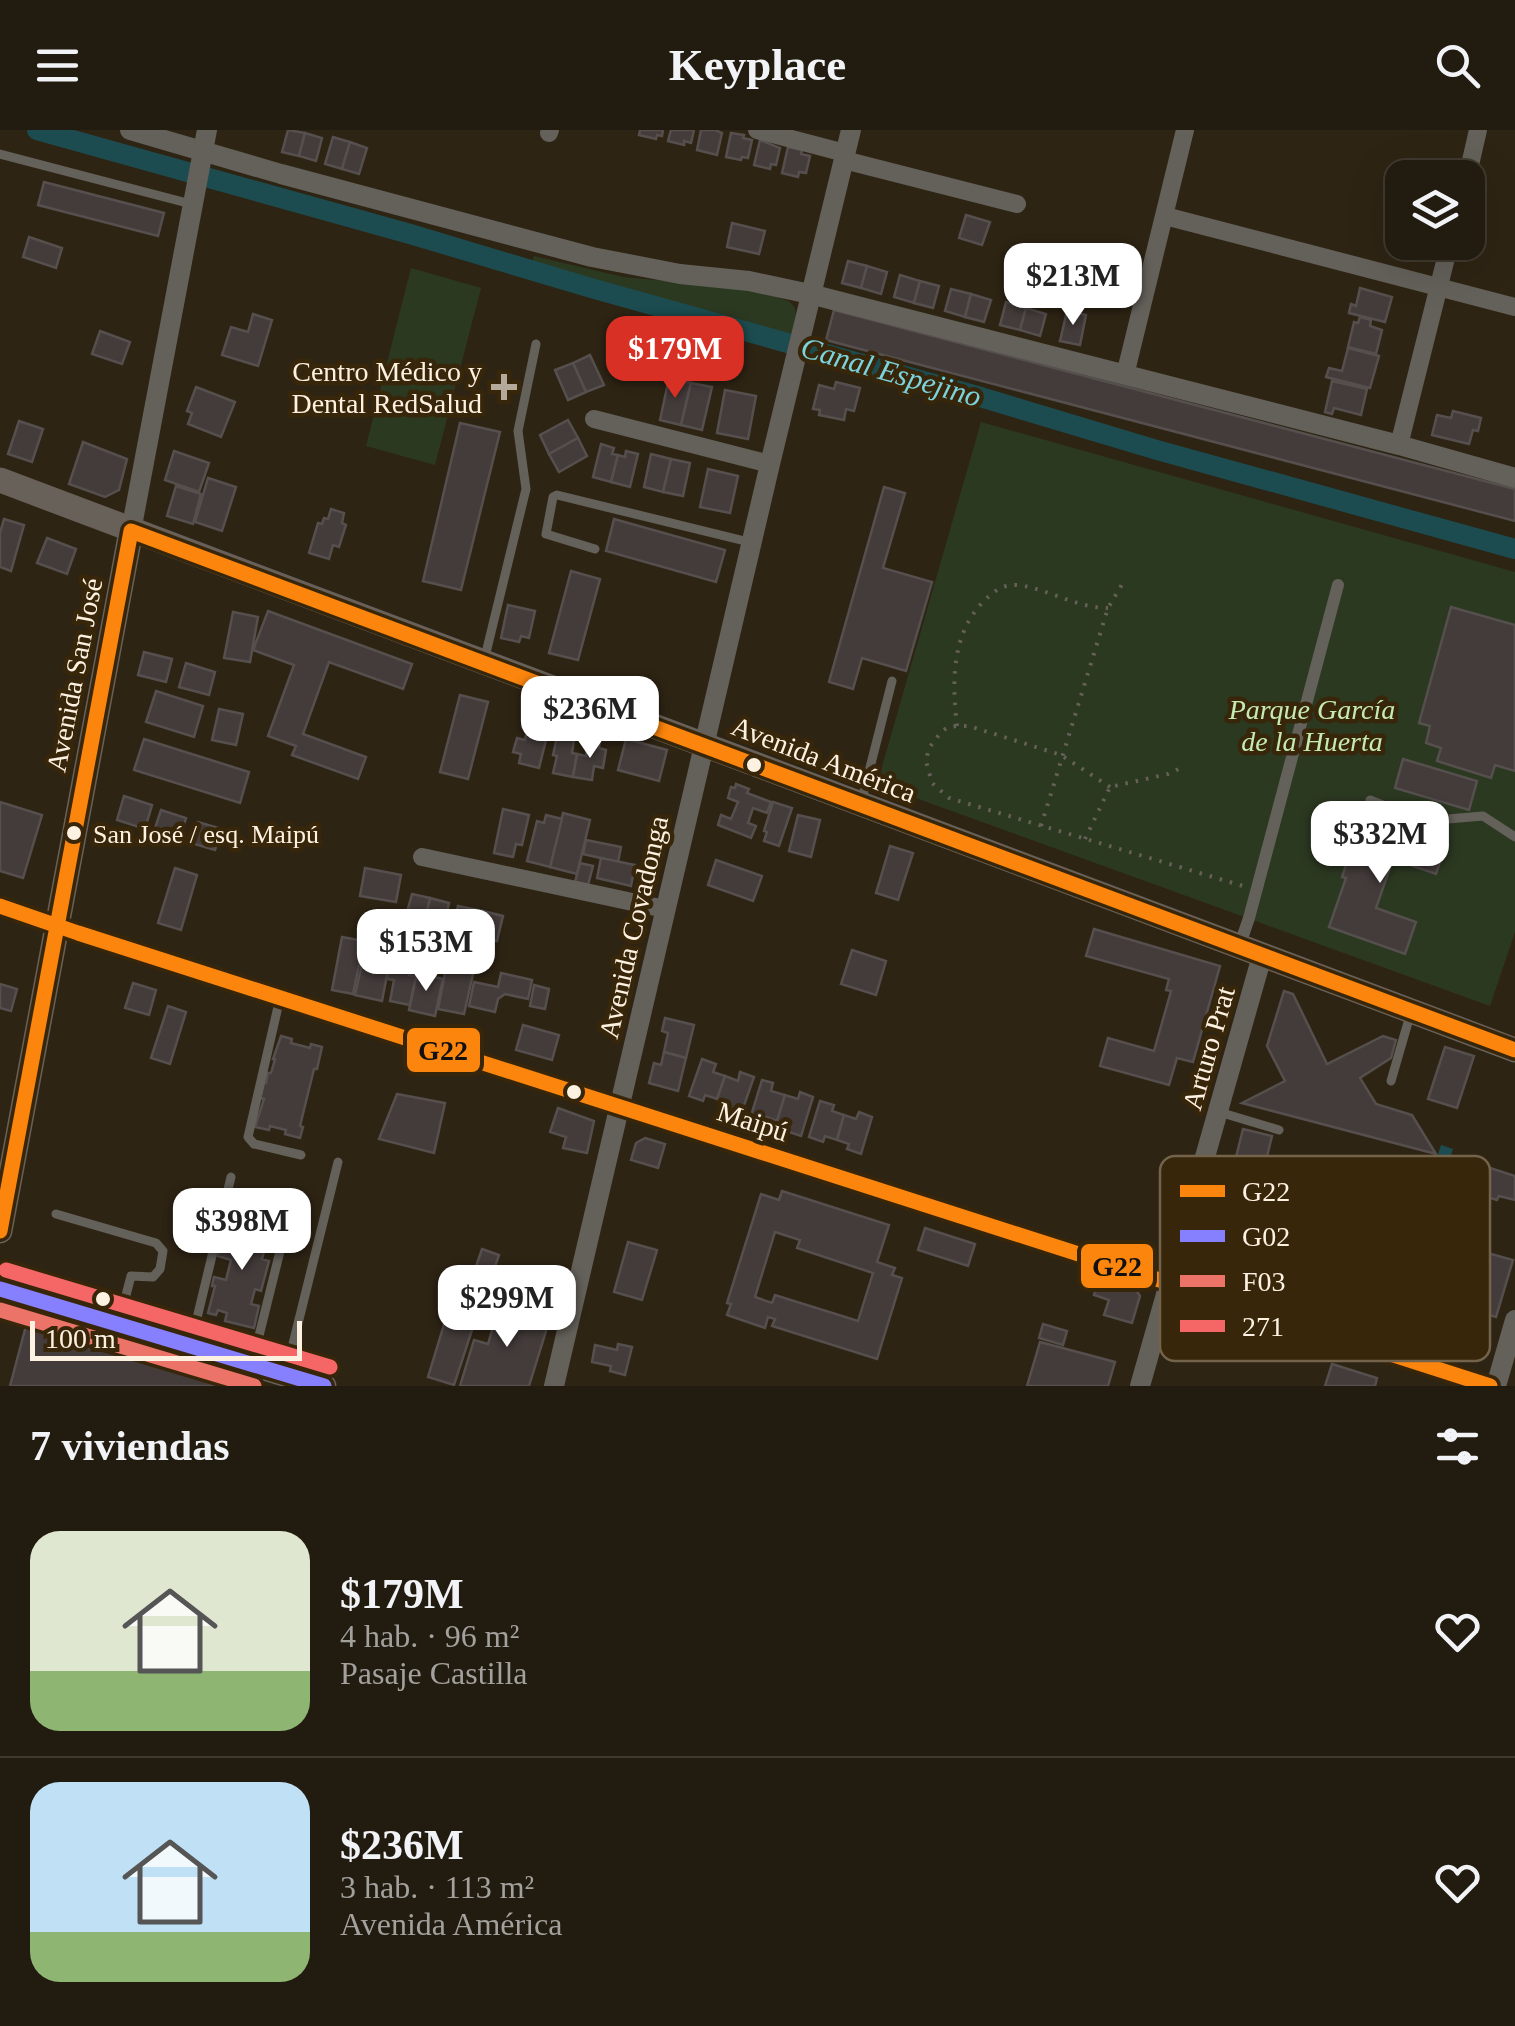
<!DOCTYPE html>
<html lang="es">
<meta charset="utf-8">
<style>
body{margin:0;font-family:"Times New Roman",serif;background:#2e281d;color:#f1f3f6;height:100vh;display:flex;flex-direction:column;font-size:38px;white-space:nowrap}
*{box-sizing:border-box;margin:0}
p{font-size:32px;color:#a2a19e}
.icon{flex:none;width:55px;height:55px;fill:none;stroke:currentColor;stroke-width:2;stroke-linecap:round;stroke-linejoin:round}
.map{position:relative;height:1256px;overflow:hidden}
.panel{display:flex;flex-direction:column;background:#221b0f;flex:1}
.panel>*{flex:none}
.buttons{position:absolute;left:1385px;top:30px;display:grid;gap:20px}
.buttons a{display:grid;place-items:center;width:100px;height:100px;border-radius:20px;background:#221b0f;box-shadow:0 10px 40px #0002,0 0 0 2px #3f392f;font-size:50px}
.scale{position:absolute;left:30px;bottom:25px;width:272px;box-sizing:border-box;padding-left:10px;border:5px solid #fdf1e1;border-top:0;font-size:28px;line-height:35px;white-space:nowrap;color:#fdf1e1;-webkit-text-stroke:8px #38260a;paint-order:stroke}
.price{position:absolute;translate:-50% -85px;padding:0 22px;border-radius:20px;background:#fff;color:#222;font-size:32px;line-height:65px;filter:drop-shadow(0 2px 5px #0008)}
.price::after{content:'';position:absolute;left:50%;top:60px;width:30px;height:22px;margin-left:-15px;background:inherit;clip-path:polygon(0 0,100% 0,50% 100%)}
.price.on{background:#d93025;color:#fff}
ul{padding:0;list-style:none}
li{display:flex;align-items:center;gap:30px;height:250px;padding:0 30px}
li+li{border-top:2px solid #3f392f}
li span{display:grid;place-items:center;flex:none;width:280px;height:200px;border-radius:30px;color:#555}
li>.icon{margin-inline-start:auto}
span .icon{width:120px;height:120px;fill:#fffc;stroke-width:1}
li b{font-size:42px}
h2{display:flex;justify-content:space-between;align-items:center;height:120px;padding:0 30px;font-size:42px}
header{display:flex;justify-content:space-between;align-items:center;height:130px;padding:0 30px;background:#221b0f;font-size:45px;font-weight:600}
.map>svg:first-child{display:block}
</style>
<header><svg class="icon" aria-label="menu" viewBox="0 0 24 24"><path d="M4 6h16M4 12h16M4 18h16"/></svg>Keyplace<svg class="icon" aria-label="search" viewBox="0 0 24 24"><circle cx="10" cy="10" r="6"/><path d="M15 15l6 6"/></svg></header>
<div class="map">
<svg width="1515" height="1256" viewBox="0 0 1515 1256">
<rect width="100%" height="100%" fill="#2e2414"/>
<g fill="#2c3921">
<polygon points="534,126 623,147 758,159 790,172 795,178 796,187 791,205 530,137"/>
<polygon points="411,138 481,158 435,335 366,316"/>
<polygon points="981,292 1515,442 1515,802 1490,876 877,654"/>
</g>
<polygon fill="#1c4c4f" points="1441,1015 1453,1019 1443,1050 1431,1046"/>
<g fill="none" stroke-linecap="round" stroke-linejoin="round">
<polyline stroke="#1c4c4f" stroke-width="20" points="37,0 410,104 591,158 977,266 1157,320 1515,419"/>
</g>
<g fill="#443c3b" stroke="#554f4e" stroke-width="2.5" fill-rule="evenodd">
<polygon points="288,0 305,3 299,26 282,22"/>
<polygon points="640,0 663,0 662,6 657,5 656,9 639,5"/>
<polygon points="671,0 694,0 691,13 684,11 684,15 668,11"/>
<polygon points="701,0 715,0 722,3 717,25 697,20"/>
<polygon points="305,3 322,8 316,31 299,26"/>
<polygon points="731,3 744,5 743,8 752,10 748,28 742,27 741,30 726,27"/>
<polygon points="333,7 350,12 342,39 325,34"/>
<polygon points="760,10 780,18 776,35 771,34 770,39 754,35"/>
<polygon points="350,12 367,18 359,44 342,39"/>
<polygon points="788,17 802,20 801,24 810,26 806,43 799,42 798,47 782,43"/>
<polygon points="44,52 164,83 158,106 38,75"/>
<polygon points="966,85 990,92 982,115 959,108"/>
<polygon points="732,93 765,101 759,124 727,117"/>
<polygon points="29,107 62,118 56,138 23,127"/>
<polygon points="848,131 867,136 861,158 842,153"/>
<polygon points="867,136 887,142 881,164 861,158"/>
<polygon points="900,145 920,151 914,173 894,167"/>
<polygon points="920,151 939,156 933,178 914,173"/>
<polygon points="1360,158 1392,167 1385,192 1349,183 1351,174 1356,176"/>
<polygon points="951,159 971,164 965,187 945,181"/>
<polygon points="971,164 991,170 984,192 965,187"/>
<polygon points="1006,172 1026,178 1020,200 1000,195"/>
<polygon points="1026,178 1046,184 1040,206 1020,200"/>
<polygon points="834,180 1515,359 1515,391 826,210"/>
<polygon points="1067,181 1086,185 1080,215 1060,211"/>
<polygon points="253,184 272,190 258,236 222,225 231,197 248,202"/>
<polygon points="1360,187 1371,190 1370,196 1382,200 1376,224 1348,217 1354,192 1358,193"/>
<polygon points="100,201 130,212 122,234 92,224"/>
<polygon points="1348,218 1379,226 1370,258 1326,247 1329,238 1342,241"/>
<polygon points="590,225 604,255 586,262 573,233"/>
<polygon points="573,233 586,262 568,270 555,240"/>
<polygon points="669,248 691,253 681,295 660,290"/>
<polygon points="1332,251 1367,259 1361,285 1334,278 1332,284 1325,282"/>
<polygon points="836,252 860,258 854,281 846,279 844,290 819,285 820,280 813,279 819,255 834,259"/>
<polygon points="691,253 712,257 702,300 681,295"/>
<polygon points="196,257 235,272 221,307 188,294 192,283 187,281"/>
<polygon points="725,260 756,266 748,309 717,303"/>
<polygon points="1453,281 1481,288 1478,301 1473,300 1469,314 1432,305 1437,285 1451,288"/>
<polygon points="568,290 578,308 549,324 540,305"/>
<polygon points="19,291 43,299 32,332 8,324"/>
<polygon points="460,293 500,302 461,460 423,451"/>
<polygon points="578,308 587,326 559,342 549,324"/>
<polygon points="83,312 127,329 119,360 105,367 69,354"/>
<polygon points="601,314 614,318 612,324 618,325 611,352 593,347"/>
<polygon points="174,321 209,333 199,362 165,350"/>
<polygon points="626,321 638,324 630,357 611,352 618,325 625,327"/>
<polygon points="651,324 671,329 663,362 644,357"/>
<polygon points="671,329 690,333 683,366 663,362"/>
<polygon points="708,339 738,346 730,383 700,377"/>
<polygon points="208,348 236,357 222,401 195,392"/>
<polygon points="176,356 201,364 193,394 167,386"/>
<polygon points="884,357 905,363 883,438 932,452 906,541 862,528 853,559 829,552"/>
<polygon points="331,379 344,383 342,393 346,395 339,417 333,415 329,429 309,423 318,393 322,394 324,388 328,389"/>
<polygon points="4,389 24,395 11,441 0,437 0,403"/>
<polygon points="614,389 725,420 716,452 606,421"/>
<polygon points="47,408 76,419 67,444 37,433"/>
<polygon points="571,441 600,449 578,530 549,523"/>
<polygon points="508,475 535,481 529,508 521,506 519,512 501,508"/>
<polygon points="1451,477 1515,495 1515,641 1495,635 1491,648 1437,631 1441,618 1426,613 1430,596 1419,593"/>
<polygon points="268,481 412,534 403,559 329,532 303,604 366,627 358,649 292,625 296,616 268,606 294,535 253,520"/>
<polygon points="233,482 258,487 250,532 224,528"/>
<polygon points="144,522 172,529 166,552 138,545"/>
<polygon points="186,533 215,542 209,565 179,557"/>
<polygon points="156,561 203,576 194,607 146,592"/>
<polygon points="460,565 488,572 468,649 440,642"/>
<polygon points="219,579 243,584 236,615 212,610"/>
<polygon points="530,587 545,591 542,604 547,606 539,638 519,633 521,624 513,622 517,608 525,610 527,599 522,597 524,588 530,589"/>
<polygon points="557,607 574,610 572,623 577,624 573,647 553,643 557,626 553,625"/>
<polygon points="144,609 249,642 240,673 134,640"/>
<polygon points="589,609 600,611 599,618 606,620 603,638 594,636 592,650 573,647 577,624 586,626"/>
<polygon points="626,609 667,620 659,651 618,640"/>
<polygon points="1403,629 1477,651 1469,680 1395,658"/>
<polygon points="736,654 749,659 747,663 771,672 767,683 753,678 748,693 756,696 751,708 718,695 721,685 731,689 738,672 728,668 731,657 735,658"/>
<polygon points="124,666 152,675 145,699 117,690"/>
<polygon points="0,672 42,685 23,748 0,741"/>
<polygon points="773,672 792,678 779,716 764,711 767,702 764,701"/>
<polygon points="503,679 529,685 522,715 516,714 513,727 494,723"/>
<polygon points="161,680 186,688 180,709 154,701"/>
<polygon points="563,683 590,690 577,744 550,737"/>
<polygon points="546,685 562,689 550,737 527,731 537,691 544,693"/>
<polygon points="798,685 820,690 811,727 789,721"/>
<polygon points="1369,690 1445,717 1436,744 1393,729 1376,778 1416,792 1405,824 1329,797 1346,748 1342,747 1347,732 1353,734"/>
<polygon points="198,692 222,699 215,720 191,713"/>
<polygon points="586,710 621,717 618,732 583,724"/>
<polygon points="890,716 913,723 898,770 876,763"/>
<polygon points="601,728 635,735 631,756 597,748"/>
<polygon points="716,730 762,746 753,771 708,755"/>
<polygon points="580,733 593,736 588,755 575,752"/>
<polygon points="175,738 197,745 181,800 158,793"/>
<polygon points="365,738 401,745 396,772 360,766"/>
<polygon points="412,764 430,768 425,791 406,786"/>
<polygon points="430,768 449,773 444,795 425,791"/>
<polygon points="458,776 483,781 478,807 452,801"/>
<polygon points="483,781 503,786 497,811 478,807"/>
<polygon points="1094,799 1220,836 1193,932 1177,928 1169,955 1100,936 1108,908 1154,921 1171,861 1166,860 1169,849 1086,826"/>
<polygon points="342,807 364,811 353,864 332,860"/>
<polygon points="393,820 413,824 409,845 416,846 410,875 390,871 394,850 387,849"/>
<polygon points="852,820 886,831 876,865 841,854"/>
<polygon points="362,834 388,840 382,871 355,865"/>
<polygon points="446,838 473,844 464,884 438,879"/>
<polygon points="417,843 443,849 435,886 409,880"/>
<polygon points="501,843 532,850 528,869 505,864 498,869 495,882 469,876 474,852 498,857"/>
<polygon points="133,853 156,860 149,885 125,878"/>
<polygon points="0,854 17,859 11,881 0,878"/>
<polygon points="534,855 549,859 545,879 530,876"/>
<polygon points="1284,861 1293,864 1327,934 1383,906 1396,910 1391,928 1360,948 1376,974 1412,985 1436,1024 1242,973 1285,951 1267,916"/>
<polygon points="168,876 186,882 170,934 151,928"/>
<polygon points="665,888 694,895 686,928 664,922 668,903 662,901"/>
<polygon points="523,895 559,905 552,930 516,920"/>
<polygon points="281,906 292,909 291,913 310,918 311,914 322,917 317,939 314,939 300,996 303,997 300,1008 285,1004 286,1000 270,996 269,1000 255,997 264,969 260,968 264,952 266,953 268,943 271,943 275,929 273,929"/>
<polygon points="1445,917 1474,926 1457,978 1428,969"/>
<polygon points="664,922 686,928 678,961 649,953 654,933 661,935"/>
<polygon points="702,929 716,934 713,942 725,946 717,969 705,965 703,971 689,966"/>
<polygon points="740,942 754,947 741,984 728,980 730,974 717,969 725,946 738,951"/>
<polygon points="762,950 773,953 771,961 785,965 777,991 764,986 761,992 750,989"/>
<polygon points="800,962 813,967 801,1006 786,1001 788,995 777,991 785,965 798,969"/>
<polygon points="397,964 445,973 434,1023 379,1009"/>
<polygon points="820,971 834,975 832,981 844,985 837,1010 825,1006 823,1012 809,1007"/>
<polygon points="558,978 594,991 587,1023 563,1018 566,1007 550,1002"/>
<polygon points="859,982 872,987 861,1024 847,1019 849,1014 837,1010 844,985 856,989"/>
<polygon points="1243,999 1272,1006 1265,1035 1236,1027"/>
<polygon points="645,1008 665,1014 658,1038 631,1030 636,1013"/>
<polygon points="1481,1035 1515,1046 1515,1070 1499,1066 1497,1070 1473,1063"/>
<path d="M782,1061l107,34 -12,37 18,6 -3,7 10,3 -25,81 -105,-33 3,-7 -7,-2 -3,11 -38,-13 4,-11 -4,-1 34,-109 18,6zM775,1102l25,8 -3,8 76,25 -15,48 -83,-26 -3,8 -17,-6z"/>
<polygon points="249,1091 276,1098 271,1119 265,1118 262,1129 269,1131 261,1161 255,1159 251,1174 259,1176 254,1198 225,1191 227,1183 218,1180 216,1185 208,1183 215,1156 212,1156 214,1147 226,1150 231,1130 218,1126 221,1116 224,1117 230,1092 237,1094 236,1098 247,1101"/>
<polygon points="925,1098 975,1114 968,1136 918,1120"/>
<polygon points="628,1112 657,1120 642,1170 614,1162"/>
<polygon points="482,1119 499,1125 489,1154 472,1148"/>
<polygon points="1484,1122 1513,1130 1496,1187 1468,1179"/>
<polygon points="1100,1145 1133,1155 1140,1166 1132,1193 1104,1185 1109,1170 1094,1165"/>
<polygon points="500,1173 550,1188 529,1256 460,1256 474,1210 488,1214"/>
<polygon points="31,1177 232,1237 228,1256 10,1256"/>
<polygon points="446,1188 473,1197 454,1255 428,1247"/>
<polygon points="1043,1194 1067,1201 1063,1215 1039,1208"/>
<polygon points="1040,1212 1115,1232 1108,1256 1027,1256"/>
<polygon points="618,1214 632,1217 625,1245 610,1241 611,1236 592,1232 595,1215 617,1220"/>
<polygon points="1332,1234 1377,1248 1375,1256 1325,1256"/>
</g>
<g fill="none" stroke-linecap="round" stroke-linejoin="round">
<g stroke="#666058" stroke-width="4" stroke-dasharray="2.5 8" stroke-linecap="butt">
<path d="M957,596c-5,-44 -6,-92 27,-125 10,-10 19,-17 34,-16 31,4 58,23 90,23"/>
<polyline points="1110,657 1061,625 969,596 957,596 948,597 941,602 929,618 926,631 932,653 949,668 1243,756"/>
<polyline points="1041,696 1108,478 1124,451"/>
<polyline points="1085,709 1110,657 1168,644 1183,637"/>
</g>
<g stroke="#64605a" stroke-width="9">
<polyline points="0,24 191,74"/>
<polyline points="595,419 546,404 553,367 557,365 749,412"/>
<polyline points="484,531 526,359 518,301 536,214"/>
<polyline points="1370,670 1424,691 1483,686 1515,707"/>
<polyline points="861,673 892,551"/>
<polyline points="280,868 248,1007 254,1014 301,1025"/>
<polyline points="1391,951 1411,882"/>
<polyline points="1219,982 1279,1000"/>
<polyline points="56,1084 156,1113 163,1121 160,1139 153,1147 131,1146 119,1192"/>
<polyline points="191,1213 231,1047"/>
<polyline points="253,1230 286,1097"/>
<polyline points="286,1242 338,1032"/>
</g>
<polyline stroke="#64605a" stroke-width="12" points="1239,817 1249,788 1338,455"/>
<g stroke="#64605a" stroke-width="18">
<polyline points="757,0 845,23"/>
<polyline points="549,3 550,0"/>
<polyline points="844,30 1017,74"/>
<polyline points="1467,48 1478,0"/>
<polyline points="1165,86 1515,177"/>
<polyline points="1125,245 1185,0"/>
<polyline points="594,289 770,334"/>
<polyline points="1399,315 1450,112"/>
<polyline points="422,727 665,779"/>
</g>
<g stroke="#64605a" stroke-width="20">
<polyline points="130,0 281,44 592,127 680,144 749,151 810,164 1399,315 1515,348"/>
<polyline points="131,401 207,0"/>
<polyline points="0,776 78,803 1490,1256"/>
<polyline points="554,1256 770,334 851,0"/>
<polyline points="1140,1256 1262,826"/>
<polyline points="1496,1256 1515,1190"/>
</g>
<g stroke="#67615a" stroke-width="25">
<polyline points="0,350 1515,920"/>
<polyline points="0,1101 131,401"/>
<polyline points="0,1159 324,1256"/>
</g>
<g stroke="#38260a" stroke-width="22">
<g id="bus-1">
<polyline points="0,776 78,803 1490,1256"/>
<polyline points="0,1101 131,401 1515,920"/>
</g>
</g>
<g stroke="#38260a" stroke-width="22">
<polyline id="bus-2" points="0,1159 324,1256"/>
</g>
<g stroke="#38260a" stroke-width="22">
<polyline id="bus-3" points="0,1180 254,1256"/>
</g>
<g stroke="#38260a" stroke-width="22">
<polyline id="bus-4" points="6,1140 330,1237"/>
</g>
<use href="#bus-1" stroke="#fc850d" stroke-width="15"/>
<use href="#bus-2" stroke="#8680ff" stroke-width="15"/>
<use href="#bus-3" stroke="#eb7368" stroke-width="15"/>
<use href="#bus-4" stroke="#f56666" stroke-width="15"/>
</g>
<path fill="#b5a999" stroke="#38260a" stroke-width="4" d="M499 242h10v10h10v10h-10v10h-10v-10h-10v-10h10z"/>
<g fill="#fdf1e1" stroke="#38260a" stroke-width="4">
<circle cx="754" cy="635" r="9"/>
<circle cx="74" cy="703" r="9"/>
<circle cx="574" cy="962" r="9"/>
<circle cx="103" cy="1169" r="9"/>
</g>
<g text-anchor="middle" stroke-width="9" stroke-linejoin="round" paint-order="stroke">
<g font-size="26" fill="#fdf1e1" stroke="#38260a" text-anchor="start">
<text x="93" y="713">San José / esq. Maipú</text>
</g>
<g font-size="28" fill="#fdf1e1" stroke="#38260a" text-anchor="end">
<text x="482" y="251">Centro Médico y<tspan x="482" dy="32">Dental RedSalud</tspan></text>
</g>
<g font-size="28" fill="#fdf1e1" stroke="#38260a">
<text transform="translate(74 545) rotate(-79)" y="10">Avenida San José</text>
<text transform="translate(824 629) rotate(21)" y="10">Avenida América</text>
<text transform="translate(633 797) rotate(-77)" y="10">Avenida Covadonga</text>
<text transform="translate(1208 918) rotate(-74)" y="10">Arturo Prat</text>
<text transform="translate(753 991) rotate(18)" y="10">Maipú</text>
</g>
<g font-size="28" font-style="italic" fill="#c5ebb2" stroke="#38260a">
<text x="1312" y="589">Parque García<tspan x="1312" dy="32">de la Huerta</tspan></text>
</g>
<g font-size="30" font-style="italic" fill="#7bd3dd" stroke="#38260a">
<text transform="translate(891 242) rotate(16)" y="10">Canal Espejino</text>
</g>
</g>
<rect x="1160" y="1026" width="330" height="205" rx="15" fill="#38260a" stroke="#73634a" stroke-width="2.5"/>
<rect x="1180" y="1055" width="45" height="12" fill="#fc850d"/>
<rect x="1180" y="1100" width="45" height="12" fill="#8680ff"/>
<rect x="1180" y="1145" width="45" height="12" fill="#eb7368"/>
<rect x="1180" y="1190" width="45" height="12" fill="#f56666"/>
<g font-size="28" fill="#fdf1e1">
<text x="1242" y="1071">G22</text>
<text x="1242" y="1116">G02</text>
<text x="1242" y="1161">F03</text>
<text x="1242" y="1206">271</text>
</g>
<g stroke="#38260a" stroke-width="4">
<rect x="405" y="896" width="77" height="48" rx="10" fill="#fc850d"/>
<rect x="1079" y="1112" width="76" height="48" rx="10" fill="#fc850d"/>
</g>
<g font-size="28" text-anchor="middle" font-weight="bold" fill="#111">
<text x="443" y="930">G22</text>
<text x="1117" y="1146">G22</text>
</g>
</svg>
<div class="buttons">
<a><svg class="icon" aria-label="layers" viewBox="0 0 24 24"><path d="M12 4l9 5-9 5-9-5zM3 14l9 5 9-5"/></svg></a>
</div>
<div class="scale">100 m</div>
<b class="price" style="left:1073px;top:198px">$213M</b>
<b class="price on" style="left:675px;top:271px">$179M</b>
<b class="price" style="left:590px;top:631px">$236M</b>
<b class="price" style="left:1380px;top:756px">$332M</b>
<b class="price" style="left:426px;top:864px">$153M</b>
<b class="price" style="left:242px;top:1143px">$398M</b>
<b class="price" style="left:507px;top:1220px">$299M</b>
</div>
<section class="panel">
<h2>7 viviendas<svg class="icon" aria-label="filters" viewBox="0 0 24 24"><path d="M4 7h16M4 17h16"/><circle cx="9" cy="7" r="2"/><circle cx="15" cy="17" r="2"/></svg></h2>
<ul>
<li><span style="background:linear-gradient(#dfe7d0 70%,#8fb573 0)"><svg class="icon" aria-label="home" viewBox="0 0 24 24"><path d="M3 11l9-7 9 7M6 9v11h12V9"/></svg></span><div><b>$179M</b><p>4 hab. · 96 m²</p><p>Pasaje Castilla</p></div><svg class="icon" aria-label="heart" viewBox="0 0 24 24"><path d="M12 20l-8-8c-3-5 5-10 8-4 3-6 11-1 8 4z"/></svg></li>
<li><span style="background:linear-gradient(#bfe0f5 75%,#8fb573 0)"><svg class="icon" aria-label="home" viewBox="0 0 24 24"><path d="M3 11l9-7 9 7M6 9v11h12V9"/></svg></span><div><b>$236M</b><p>3 hab. · 113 m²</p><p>Avenida América</p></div><svg class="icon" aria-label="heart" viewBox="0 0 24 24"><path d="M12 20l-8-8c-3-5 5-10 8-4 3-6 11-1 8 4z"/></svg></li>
</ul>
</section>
